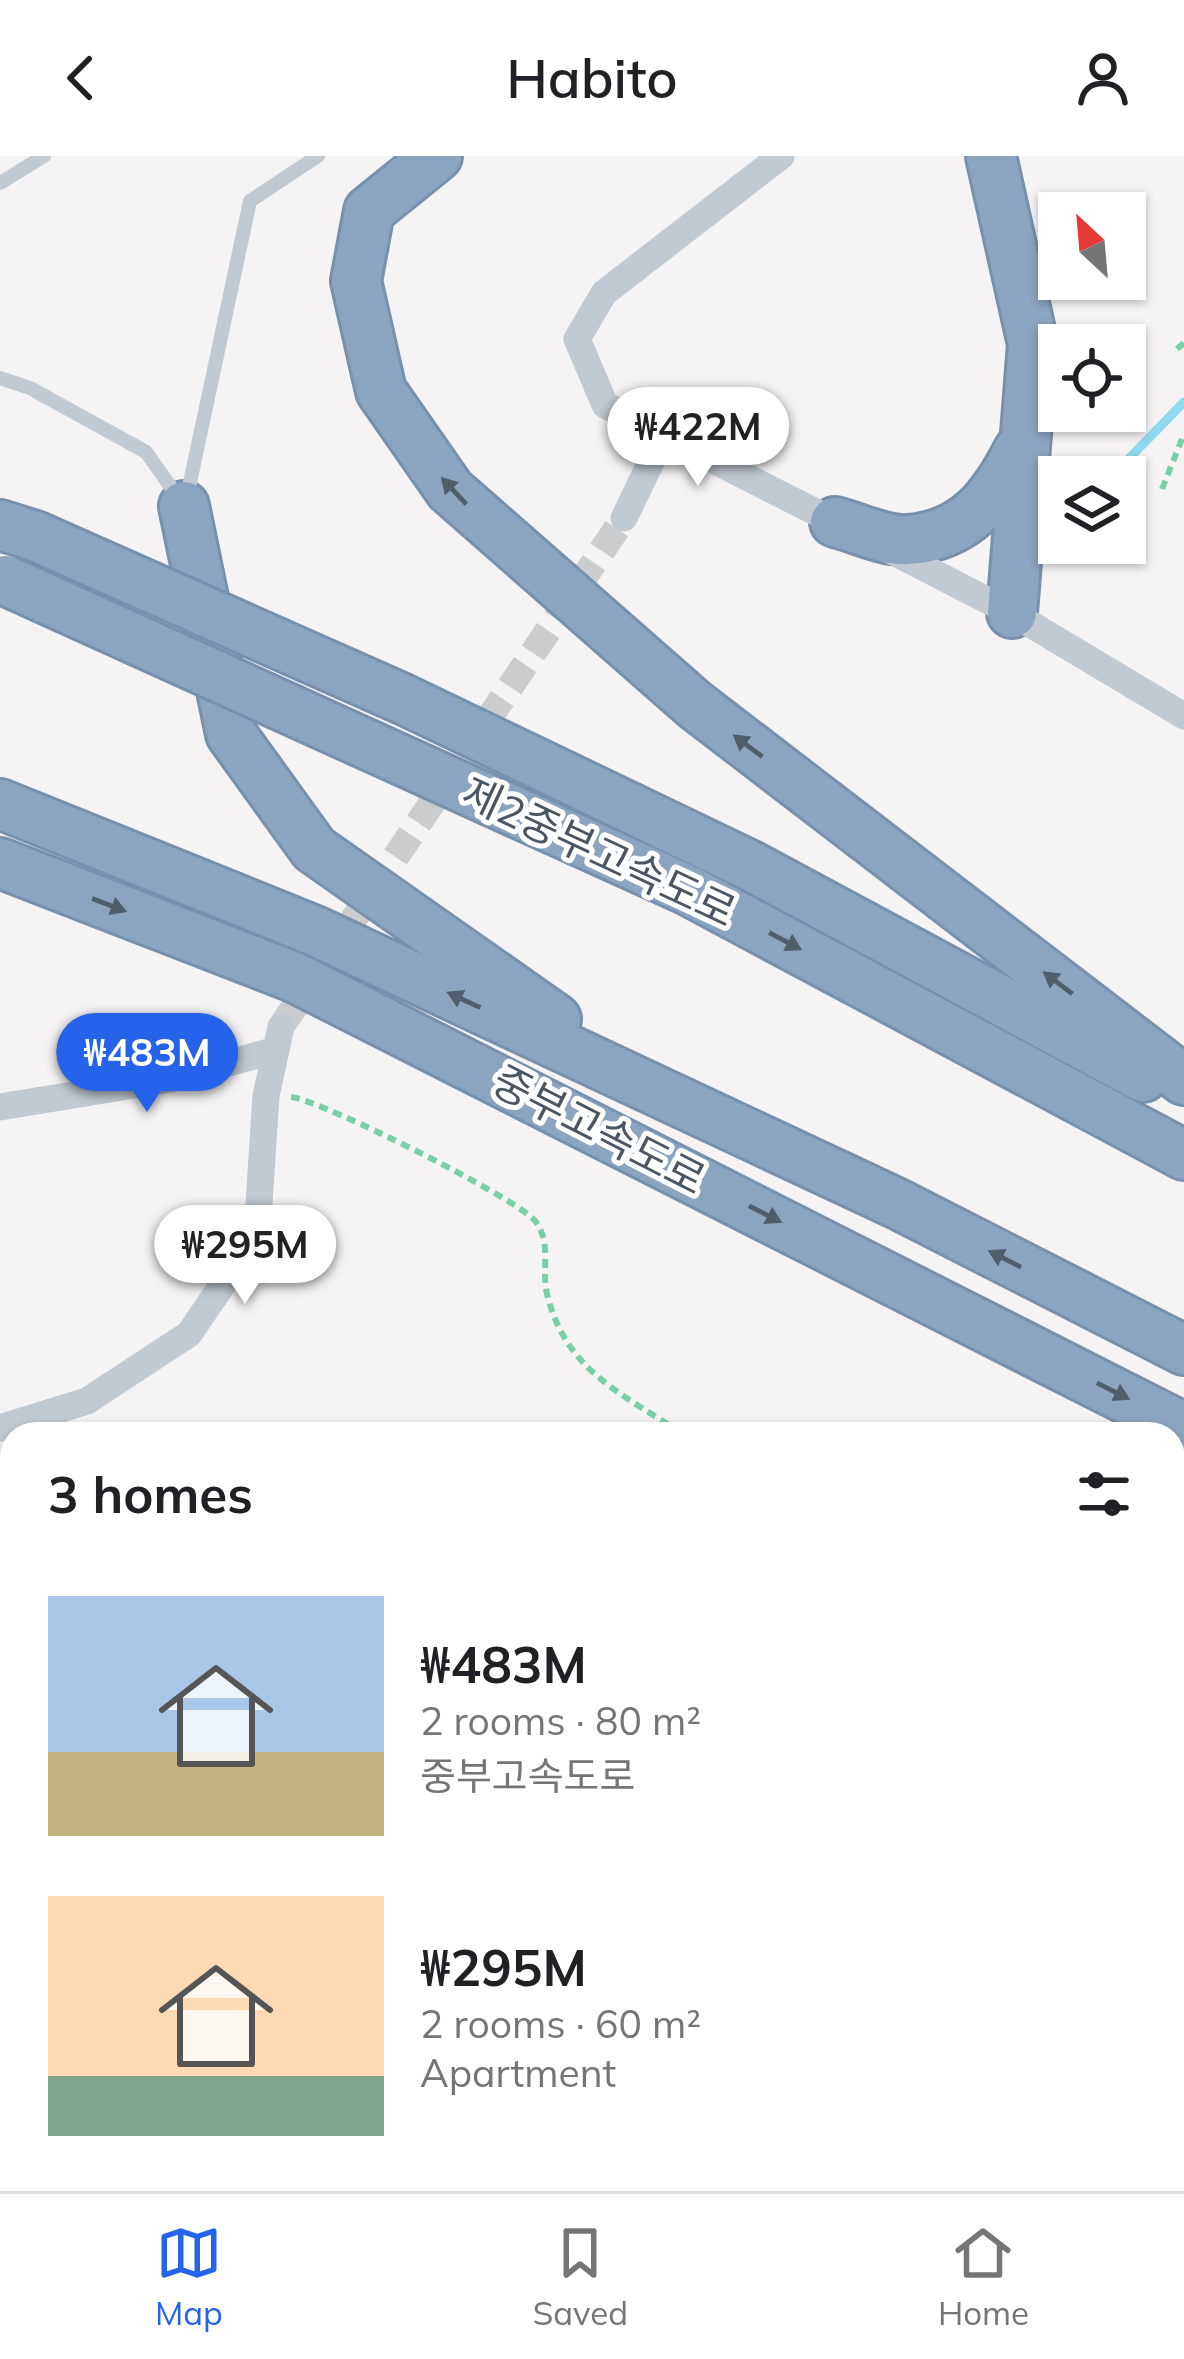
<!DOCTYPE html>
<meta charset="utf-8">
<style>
body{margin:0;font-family:Mulish,"Noto Sans KR",sans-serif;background:#f2f2f2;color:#202124;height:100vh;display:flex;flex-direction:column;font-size:45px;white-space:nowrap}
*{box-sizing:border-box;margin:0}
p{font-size:39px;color:#757577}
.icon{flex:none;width:66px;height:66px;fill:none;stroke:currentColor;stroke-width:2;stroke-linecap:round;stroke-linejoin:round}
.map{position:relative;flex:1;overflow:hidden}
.side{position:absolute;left:0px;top:1266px;width:1185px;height:771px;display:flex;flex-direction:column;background:#fff;border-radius:36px 36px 0 0;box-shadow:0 3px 9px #0004}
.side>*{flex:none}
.needle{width:78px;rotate:334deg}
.fabs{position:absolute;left:1038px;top:36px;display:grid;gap:24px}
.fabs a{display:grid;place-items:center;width:108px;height:108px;border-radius:0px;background:#fff;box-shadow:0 3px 9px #0004;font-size:60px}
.price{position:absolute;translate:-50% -102px;padding:0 27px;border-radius:42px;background:#fff;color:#222;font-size:39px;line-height:78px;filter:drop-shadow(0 3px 6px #0008)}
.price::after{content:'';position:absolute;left:50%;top:72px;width:36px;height:27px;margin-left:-18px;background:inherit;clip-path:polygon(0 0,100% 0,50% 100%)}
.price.current{background:#2563eb;color:#fff}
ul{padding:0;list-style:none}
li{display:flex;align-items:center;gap:36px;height:300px;padding:0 48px}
li span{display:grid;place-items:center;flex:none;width:336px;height:240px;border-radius:0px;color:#555}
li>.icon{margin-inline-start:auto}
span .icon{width:144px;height:144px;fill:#fffc;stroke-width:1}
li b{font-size:51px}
h2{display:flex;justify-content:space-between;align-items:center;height:144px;padding:0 48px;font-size:51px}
header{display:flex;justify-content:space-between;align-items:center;height:156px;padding:0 48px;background:#fff;font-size:54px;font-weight:600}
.tabs{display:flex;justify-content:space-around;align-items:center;height:168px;border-top:3px solid #e0e0e0;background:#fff;font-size:33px;color:#757577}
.tabs a{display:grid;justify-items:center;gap:6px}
.tabs .current{color:#2563eb}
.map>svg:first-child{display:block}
</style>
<header><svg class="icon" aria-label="back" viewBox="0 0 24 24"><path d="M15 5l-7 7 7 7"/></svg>Habito<svg class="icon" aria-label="person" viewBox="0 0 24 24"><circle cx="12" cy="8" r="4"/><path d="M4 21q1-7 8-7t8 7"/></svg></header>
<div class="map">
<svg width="1184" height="2035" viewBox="0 0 1184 2035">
<rect width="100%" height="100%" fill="#f5f3f3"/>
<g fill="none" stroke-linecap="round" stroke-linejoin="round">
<polyline stroke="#90daee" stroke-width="9" points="1111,321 1184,246"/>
<polyline stroke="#caccce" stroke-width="27" stroke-dasharray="27 14" stroke-linecap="butt" points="281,871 624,362"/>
<g stroke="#7690ad" stroke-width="54">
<g id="highway">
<polyline points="437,0 369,55 356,125 381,235 450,334 695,549 1184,924"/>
<polyline points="991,0 1033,188 1012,457"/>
<polyline points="184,350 231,578 314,693 556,863"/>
<path d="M835,366c21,5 51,20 73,18 59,-4 87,-43 111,-90"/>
<polyline points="0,369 35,380"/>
<polyline points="403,543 749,709 1143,921"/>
<polyline points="375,592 688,734 1184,999"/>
<polyline points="0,648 315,775 898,1048 1184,1194"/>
<polyline points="0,707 294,821 1184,1272"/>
</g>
</g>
<g stroke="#7ad0a6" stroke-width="6" stroke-dasharray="9 6" stroke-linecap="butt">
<polyline points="1177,193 1184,187"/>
<polyline points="1162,333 1184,278"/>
<path d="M291,941c30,3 230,103 245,125 16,23 5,47 11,72 19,77 74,99 136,140"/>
<polyline points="1173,1930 1184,1935"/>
</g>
<g stroke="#c1cad2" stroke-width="14">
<polyline points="0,27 44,0"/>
<polyline points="0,222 30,232 146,296 178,341"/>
<polyline points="186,345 250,45 318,0"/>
</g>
<g stroke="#c1cad2" stroke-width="27">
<polyline points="781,0 604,137 577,183 605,249 847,372"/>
<polyline points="624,362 663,281"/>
<polyline points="886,392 1012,457 1184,560"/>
<polyline points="0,951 171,923 276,894"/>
<polyline points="0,1272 87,1245 189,1178 257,1078 266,940 281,871"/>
</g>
<g stroke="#c1cbd6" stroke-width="36">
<polyline points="0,1818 12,1816"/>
<polyline points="1173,1982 1184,1976"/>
<polyline points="583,2025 598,2035"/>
<polyline points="1092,2035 1108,2025"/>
</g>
<use href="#highway" stroke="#8ba5c1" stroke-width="48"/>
<g stroke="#7690ad" stroke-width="54" stroke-linecap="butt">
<g id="highway-bridge">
<polyline points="35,380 403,543"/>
<polyline points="5,424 375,592"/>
</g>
</g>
<use href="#highway-bridge" stroke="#8ba5c1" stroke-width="48"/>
</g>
<defs><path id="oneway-solid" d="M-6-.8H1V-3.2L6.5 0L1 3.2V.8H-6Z" transform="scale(3)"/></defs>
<g fill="#505e6b">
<use href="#oneway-solid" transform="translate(454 335) rotate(-133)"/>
<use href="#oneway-solid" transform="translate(748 590) rotate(-143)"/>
<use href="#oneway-solid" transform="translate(109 749) rotate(21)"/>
<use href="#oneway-solid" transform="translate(785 785) rotate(28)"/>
<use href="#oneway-solid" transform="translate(1058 827) rotate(-143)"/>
<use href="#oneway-solid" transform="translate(464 844) rotate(-155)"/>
<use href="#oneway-solid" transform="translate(765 1058) rotate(27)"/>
<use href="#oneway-solid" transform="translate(1005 1103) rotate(-153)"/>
<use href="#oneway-solid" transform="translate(1113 1235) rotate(27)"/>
</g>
<g text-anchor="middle" stroke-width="10" stroke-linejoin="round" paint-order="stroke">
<g font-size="42" fill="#4a5661" stroke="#fff">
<text transform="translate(599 696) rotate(25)" y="15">제2중부고속도로</text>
<text transform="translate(599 974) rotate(27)" y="15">중부고속도로</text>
</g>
</g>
</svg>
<div class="fabs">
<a><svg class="needle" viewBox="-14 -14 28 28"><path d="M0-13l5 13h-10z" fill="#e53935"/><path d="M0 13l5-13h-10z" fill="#757577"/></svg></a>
<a><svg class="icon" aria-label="locate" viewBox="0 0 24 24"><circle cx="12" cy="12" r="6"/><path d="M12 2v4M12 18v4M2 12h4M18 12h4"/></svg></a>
<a><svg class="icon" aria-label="layers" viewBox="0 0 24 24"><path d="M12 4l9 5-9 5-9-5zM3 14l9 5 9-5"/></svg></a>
</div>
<b class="price" style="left:698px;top:333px">₩422M</b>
<b class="price current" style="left:147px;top:959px">₩483M</b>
<b class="price" style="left:245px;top:1151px">₩295M</b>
<section class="side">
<h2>3 homes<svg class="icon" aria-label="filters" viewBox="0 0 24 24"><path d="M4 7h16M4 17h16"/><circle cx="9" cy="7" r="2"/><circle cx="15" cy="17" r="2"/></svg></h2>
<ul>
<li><span style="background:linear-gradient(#a9c7e8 65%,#c2b280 0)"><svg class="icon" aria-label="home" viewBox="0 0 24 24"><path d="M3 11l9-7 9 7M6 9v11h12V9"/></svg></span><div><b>₩483M</b><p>2 rooms · 80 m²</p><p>중부고속도로</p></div></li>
<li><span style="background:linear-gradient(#ffd9b3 75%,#7fa58c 0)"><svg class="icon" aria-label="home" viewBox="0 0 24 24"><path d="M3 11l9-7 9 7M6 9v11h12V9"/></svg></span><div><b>₩295M</b><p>2 rooms · 60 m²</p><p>Apartment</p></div></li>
</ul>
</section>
</div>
<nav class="tabs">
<a class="current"><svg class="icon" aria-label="map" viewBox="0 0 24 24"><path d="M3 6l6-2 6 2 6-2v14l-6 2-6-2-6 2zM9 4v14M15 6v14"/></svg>Map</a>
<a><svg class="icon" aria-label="saved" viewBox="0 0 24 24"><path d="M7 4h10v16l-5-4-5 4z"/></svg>Saved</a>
<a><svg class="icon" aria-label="home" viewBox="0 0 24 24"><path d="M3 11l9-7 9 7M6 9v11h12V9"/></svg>Home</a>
</nav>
